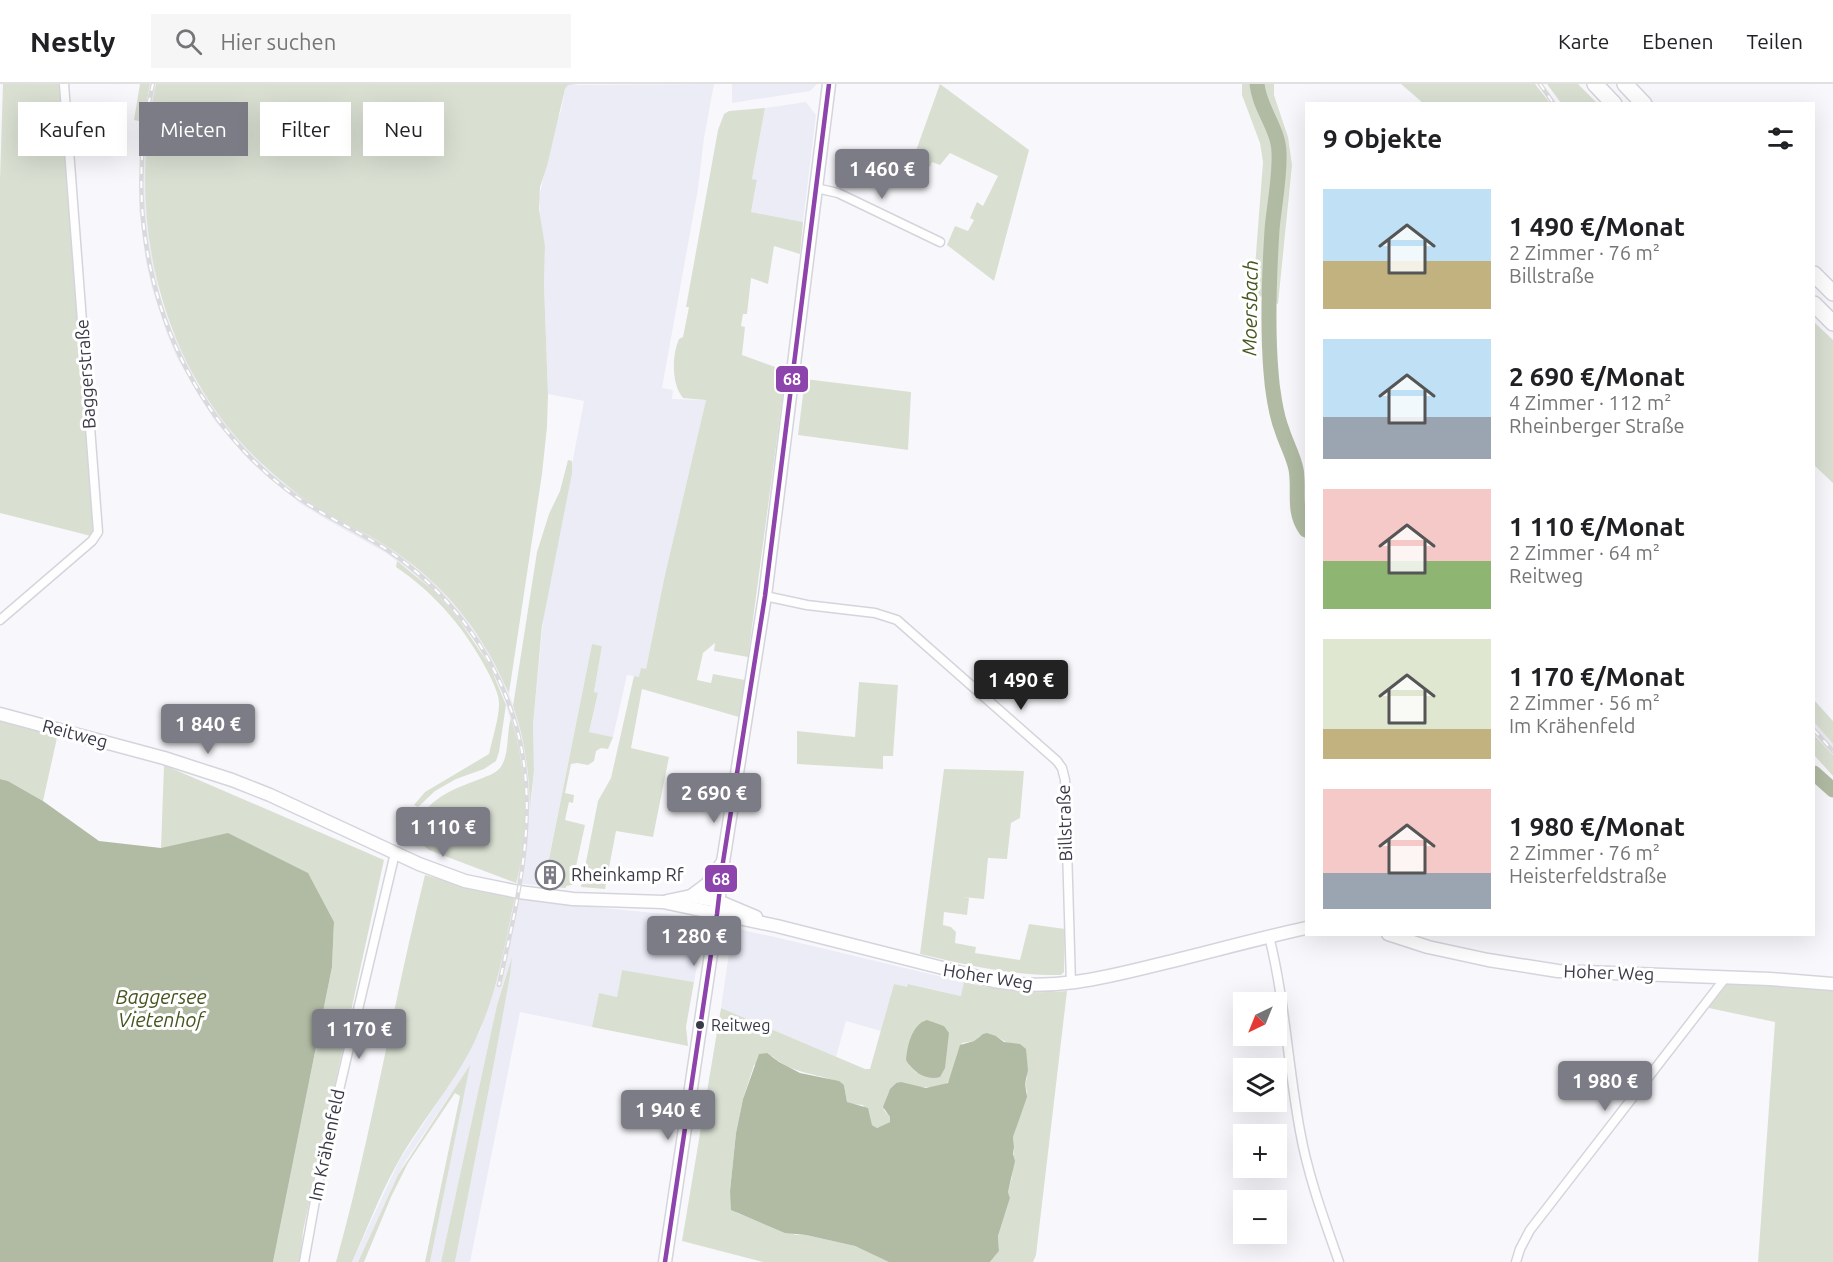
<!DOCTYPE html>
<html lang="de">
<meta charset="utf-8">
<style>
body{margin:0;font-family:Ubuntu,sans-serif;background:#f6f6f6;color:#202124;height:100vh;display:flex;flex-direction:column;font-size:22px;white-space:nowrap}
*{box-sizing:border-box;margin:0}
p{font-size:20px;color:#757577}
.icon{flex:none;width:33px;height:33px;fill:none;stroke:currentColor;stroke-width:2;stroke-linecap:round;stroke-linejoin:round}
.map{position:relative;flex:1;overflow:hidden}
.drawer{position:absolute;left:1305px;top:18px;width:510px;height:834px;display:flex;flex-direction:column;background:#fff;border-radius:0px;box-shadow:0 6px 24px #0002}
.drawer>*{flex:none}
.hud{position:absolute;left:18px;top:18px;width:570px;height:54px;display:flex;gap:12px}
.needle{width:39px;rotate:223deg}
.tools{position:absolute;left:1233px;top:908px;display:grid;gap:12px}
.tools a{display:grid;place-items:center;width:54px;height:54px;border-radius:0px;background:#fff;box-shadow:0 6px 24px #0002;font-size:30px}
.price{position:absolute;translate:-50% -51px;padding:0 14px;border-radius:6px;background:#7c7c86;color:#fff;font-size:20px;line-height:39px;filter:drop-shadow(0 2px 3px #0008)}
.price::after{content:'';position:absolute;left:50%;top:36px;width:18px;height:14px;margin-left:-9px;background:inherit;clip-path:polygon(0 0,100% 0,50% 100%)}
.price.current{background:#222;color:#fff}
ul{padding:0;list-style:none}
li{display:flex;align-items:center;gap:18px;height:150px;padding:0 18px}
li span{display:grid;place-items:center;flex:none;width:168px;height:120px;border-radius:0px;color:#555}
li>.icon{margin-inline-start:auto}
span .icon{width:72px;height:72px;fill:#fffc;stroke-width:1}
li b{font-size:26px}
h2{display:flex;justify-content:space-between;align-items:center;height:72px;padding:0 18px;font-size:26px}
.pill{padding:0 21px;border-radius:0px;background:#fff;box-shadow:0 6px 24px #0002;font-size:21px;line-height:54px}
.pill.current{background:#7c7c86;color:#fff}
header{display:flex;align-items:center;gap:36px;box-sizing:border-box;height:84px;padding:0 30px;background:#fff;border-bottom:2px solid #e0e0e0}
header strong{font-size:28px}
nav{display:flex;gap:33px;margin-inline-start:auto;font-size:21px}
.search{width:420px;height:54px;background:#f6f6f6;display:flex;align-items:center;gap:15px;box-sizing:border-box;padding:0 21px;border-radius:0px;color:#757577;font-size:22px}
.map>svg:first-child{display:block}
</style>
<header>
<strong>Nestly</strong>
<div class="search"><svg class="icon" aria-label="search" viewBox="0 0 24 24"><circle cx="10" cy="10" r="6"/><path d="M15 15l6 6"/></svg>Hier suchen</div>
<nav><a>Karte</a><a>Ebenen</a><a>Teilen</a></nav>
</header>
<div class="map">
<svg width="1833" height="1178" viewBox="0 0 1833 1178">
<rect width="100%" height="100%" fill="#f8f8fc"/>
<g fill="#ebecf6">
<polygon points="150,0 156,0 149,38 146,73 146,113 150,160 160,211 171,244 198,301 234,351 264,382 310,419 402,473 432,497 462,529 486,564 509,609 518,637 526,673 531,719 534,687 533,641 544,528 584,317 548,310 544,200 545,162 541,144 539,114 553,47 561,27 565,5 568,1 714,0 704,54 698,105 662,304 673,306 672,315 706,316 664,495 646,585 639,593 627,591 613,653 589,648 598,610 594,608 602,562 592,560 548,779 556,782 552,803 516,799 524,744 521,675 504,613 490,582 474,556 440,514 414,490 386,469 329,437 301,420 250,377 214,336 177,274 167,250 152,204 146,178 139,125 141,60"/>
<polygon points="732,0 817,0 810,7 732,19"/>
<polygon points="806,18 816,31 803,138 751,128 757,97 752,95 765,24"/>
<polygon points="1814,638 1833,660 1833,671 1814,651"/>
<polygon points="515,813 542,816 542,818 706,834 694,898 622,886 617,913 599,909 592,943 520,928 470,1178 455,1178 495,974 511,876 497,921 441,1178 430,1178 469,983 407,1075 398,1091 358,1178 352,1178 399,1077 455,992 480,947 497,896"/>
<polygon points="737,845 775,853 964,898 962,912 909,900 908,904 894,900 881,947 846,937 836,973 721,924 732,848"/>
</g>
<g fill="#d9e0d2" fill-rule="evenodd">
<polygon points="3,0 60,0 95,453 0,429 0,95"/>
<polygon points="140,0 150,0 143,38 134,36"/>
<path d="M156,0h423l-11,1 -3,4 -18,77 -7,21 -1,22 6,37 -1,38 4,110 -1,33 -5,47 -33,219c-8,-15 -14,-30 -23,-44 -24,-42 -60,-78 -100,-103 -18,-12 -37,-20 -56,-31 -17,-9 -33,-21 -48,-34 -117,-93 -159,-254 -126,-397z"/>
<polygon points="940,0 1029,66 994,197 947,161 955,142 968,147 974,136 970,134 977,118 983,122 998,92 950,69 940,81 932,78 930,83 913,75"/>
<polygon points="1242,0 1274,0 1274,11 1288,53 1292,81 1278,220 1253,209 1263,78 1260,59 1242,11"/>
<polygon points="1401,0 1535,0 1550,19 1423,19"/>
<polygon points="1547,0 1578,0 1597,19 1561,19"/>
<path d="M765,24l-13,71 5,1 -6,32 52,10 -3,32 -26,-8 -6,38 -17,-6 -4,36h-4l-2,12 4,1 -3,28 44,16 -38,286 -34,-6 1,-8 -12,10 -6,27 14,3 2,-9 32,6 -6,37 -97,-28 -11,59 38,9 -16,80 -37,-6 -11,58 -24,-2 17,-86 13,-23 23,-102 5,1 2,-9 5,1 18,-90 42,-179 -23,-2c-12,-14 -11,-43 -4,-59l4,-2 6,-30h-3l32,-177 6,-16 5,-3z"/>
<polygon points="1814,238 1833,256 1833,399 1814,381"/>
<polygon points="805,295 911,308 908,366 798,351"/>
<path d="M568,376l4,1v12l-30,153 -9,99 1,46 -4,36c-1,-34 -5,-68 -17,-101l24,-154 12,-38 11,-23z"/>
<path d="M397,477l37,30 23,26 33,49 16,39 -7,47 -3,9 -12,8 -28,10 -21,12 -17,16 -4,-2 11,-13 64,-38c3,-14 10,-36 10,-50 0,-10 -6,-21 -10,-30 -22,-43 -53,-80 -93,-107z"/>
<polygon points="592,560 602,562 594,608 598,609 589,648 613,653 608,665 601,664 596,667 594,677 588,681 577,679 571,680 565,709 574,711 573,719 569,718 565,736 585,741 572,801 566,802 566,804 552,803 556,782 548,780"/>
<polygon points="859,598 898,601 893,672 883,672 883,685 797,680 797,647 855,653"/>
<polygon points="1814,616 1833,637 1833,660 1814,638"/>
<polygon points="0,630 59,645 43,717 8,697 0,695"/>
<path d="M511,634c16,51 20,113 5,165l-87,-33 -14,-12c5,-37 33,-47 65,-59 7,-3 15,-5 20,-11 10,-13 6,-35 11,-50z"/>
<polygon points="1814,651 1833,671 1833,692 1814,671"/>
<polygon points="164,681 384,776 303,1147 300,1178 273,1178 332,883 334,838 161,764"/>
<path d="M944,685l80,2 -4,47 -9,5 -4,36 -19,-1 -4,41 -22,-2 7,1 -2,17 -23,-3 -1,13 8,2 5,5 -1,11 21,4 -1,6 45,7 9,-36 36,5 -1,43 -3,3c-48,1 -94,-10 -141,-21z"/>
<path d="M425,791l59,17 31,5c-10,46 -17,93 -37,137 -20,46 -55,84 -80,128 -18,32 -31,67 -46,100h-16c36,-128 57,-259 89,-387z"/>
<polygon points="512,873 510,891 495,974 455,1178 441,1178 497,921"/>
<polygon points="622,886 694,898 686,943 688,962 592,943 599,909 617,913"/>
<polygon points="1726,893 1833,900 1833,1178 1758,1178 1775,938 1704,923"/>
<path d="M964,898c37,9 66,12 103,9l-31,264 -3,7h-43l9,-11 -1,-15 12,-38 -2,-6 4,-15 2,-30 -1,-10 14,-45 -2,-8 2,-6v-17l-7,-17h-11l-13,-8h-16l-6,5 -12,2c-2,9 -9,35 -15,40 -11,9 -38,2 -51,0 -8,7 -10,16 -12,27l6,7v5l-13,6 -5,-3 -9,-20 -13,-1 -3,-2 -3,-17c-24,-13 -50,-9 -72,-29l-18,9 -11,34 -7,34 -6,58 7,22 59,22h10l49,11 36,16h-128l-81,-21 39,-233 144,61h5l24,-85 13,3 1,-3 53,12zM940,941l4,1 -27,47 -8,-8z"/>
<polygon points="470,981 430,1178 425,1178 460,1012 455,1009 408,1079 391,1113 364,1178 358,1178 398,1091"/>
</g>
<g fill="#b1bba3">
<polygon points="0,695 8,697 43,717 99,757 161,764 228,749 308,789 334,838 332,883 273,1178 0,1178"/>
<path d="M927,936l17,6 5,7 -4,35 -5,9c-14,4 -27,-5 -34,-17 1,-14 6,-36 21,-40z"/>
<polygon points="987,949 996,952 1004,958 1020,960 1026,965 1028,986 1025,1000 1027,1013 1013,1053 1014,1063 1013,1070 1015,1077 1008,1108 1010,1114 998,1152 999,1167 990,1178 889,1178 855,1162 806,1151 785,1149 731,1126 730,1107 736,1049 743,1015 759,970 767,969 779,978 800,989 839,997 844,1001 847,1018 868,1024 872,1041 877,1044 890,1038 890,1033 883,1023 890,1005 896,999 901,998 926,1004 948,999 960,961 974,957 983,950"/>
</g>
<g fill="none" stroke-linecap="round" stroke-linejoin="round">
<g stroke="#b1bba3" stroke-width="15">
<path d="M1257,0c2,24 22,45 22,69 1,26 -5,52 -7,77 -3,48 -5,95 -1,142 1,16 5,43 11,58 4,13 11,25 14,39 4,21 -4,42 10,61"/>
<polyline points="1814,689 1833,706"/>
</g>
<g stroke="#d4d4dc" stroke-width="11">
<g id="minor">
<polyline points="816,104 838,109 940,158"/>
<polyline points="765,512 807,521 875,529 897,536 1057,677 1062,684 1065,696 1071,900"/>
<polyline points="0,536 92,457 98,448 64,0"/>
<path d="M1269,852c16,64 19,130 31,195 8,45 24,88 39,131"/>
<polyline points="304,1178 320,1089 335,1023 395,769"/>
<polyline points="1516,1178 1520,1165 1530,1146 1726,893"/>
</g>
</g>
<g stroke="#d4d4dc" stroke-width="15">
<g id="secondary">
<path d="M0,630l164,44 68,22 38,15 149,69 46,17 54,11 54,7 90,3 114,24 217,55c57,10 106,-2 162,-16 50,-12 100,-26 150,-37"/>
<polyline points="691,812 707,800 722,779"/>
<polyline points="667,817 691,812 718,817 756,833"/>
<polyline points="1388,850 1428,863 1488,876 1558,887 1770,895 1833,900"/>
<polyline points="665,1178 717,830 723,778 765,512 829,0"/>
</g>
</g>
<g stroke="#d4d4dc" stroke-width="18">
<g id="motorway">
<polyline points="1595,0 1614,20"/>
<polyline points="1625,0 1644,20"/>
<polyline points="1814,190 1833,209"/>
<polyline points="1814,220 1833,239"/>
</g>
</g>
<use href="#minor" stroke="#fefeff" stroke-width="8"/>
<use href="#secondary" stroke="#fefeff" stroke-width="12"/>
<use href="#motorway" stroke="#fefeff" stroke-width="15"/>
<g stroke="#dadadd" stroke-width="4.5">
<g id="rail">
<path d="M153,0c-36,146 12,312 133,405 31,24 67,39 100,60 60,40 107,101 128,170 28,89 4,178 -15,266"/>
<polyline points="1540,0 1554,20"/>
<polyline points="1814,646 1833,667"/>
</g>
</g>
<use href="#rail" stroke="#fff" stroke-width="2" stroke-dasharray="7" stroke-linecap="butt"/>
<g stroke="#fff" stroke-width="9">
<polyline id="bus-1" points="665,1178 717,830 723,778 765,512 829,0"/>
</g>
<use href="#bus-1" stroke="#8e44ad" stroke-width="4.5"/>
</g>
<defs>
<g id="building-ring" transform="scale(1.5)"><circle r="9.5" fill="#fff" stroke="#7c7c86" stroke-width="1.5"/><path d="M-4-6H4V6H1V3H-1V6H-4ZM-2.5-4.3h1.7v1.8h-1.7ZM.8-4.3h1.7v1.8H.8ZM-2.5-1h1.7V.8h-1.7ZM.8-1h1.7V.8H.8Z" fill="#7c7c86"/></g>
</defs>
<g fill-rule="evenodd">
<use href="#building-ring" x="550" y="791"/>
</g>
<circle fill="#393a47" stroke="#fff" stroke-width="2" cx="700" cy="941" r="5"/>
<g text-anchor="middle" stroke-width="6" stroke-linejoin="round" paint-order="stroke">
<g font-size="16" fill="#393a47" stroke="#fff" text-anchor="start">
<text x="711" y="947">Reitweg</text>
</g>
<g font-size="18" fill="#393a47" stroke="#fff">
<text transform="translate(86 290) rotate(-94)" y="6">Baggerstraße</text>
<text transform="translate(75 650) rotate(15)" y="6">Reitweg</text>
<text transform="translate(1065 739) rotate(-92)" y="6">Billstraße</text>
<text transform="translate(1609 889) rotate(2)" y="6">Hoher Weg</text>
<text transform="translate(988 893) rotate(9)" y="6">Hoher Weg</text>
<text transform="translate(327 1061) rotate(-78)" y="6">Im Krähenfeld</text>
</g>
<g font-size="18" fill="#393a47" stroke="#fff" text-anchor="start">
<text x="571" y="797">Rheinkamp Rf</text>
</g>
<g font-size="20" font-style="italic" fill="#44571f" stroke="#fff">
<text transform="translate(1250 224) rotate(-89)" y="7">Moersbach</text>
<text x="161" y="920">Baggersee<tspan x="161" dy="23">Vietenhof</tspan></text>
</g>
</g>
<g stroke="#fff" stroke-width="2">
<rect x="775" y="281" width="34" height="28" rx="6" fill="#8e44ad"/>
<rect x="704" y="780" width="34" height="29" rx="6" fill="#8e44ad"/>
</g>
<g font-size="16" text-anchor="middle" font-weight="bold" fill="#fff">
<text x="792" y="301">68</text>
<text x="721" y="801">68</text>
</g>
</svg>
<div class="tools">
<a><svg class="needle" viewBox="-14 -14 28 28"><path d="M0-13l5 13h-10z" fill="#e53935"/><path d="M0 13l5-13h-10z" fill="#757577"/></svg></a>
<a><svg class="icon" aria-label="layers" viewBox="0 0 24 24"><path d="M12 4l9 5-9 5-9-5zM3 14l9 5 9-5"/></svg></a>
<a>+</a>
<a>−</a>
</div>
<b class="price" style="left:882px;top:116px">1 460 €</b>
<b class="price current" style="left:1021px;top:627px">1 490 €</b>
<b class="price" style="left:208px;top:671px">1 840 €</b>
<b class="price" style="left:714px;top:740px">2 690 €</b>
<b class="price" style="left:443px;top:774px">1 110 €</b>
<b class="price" style="left:694px;top:883px">1 280 €</b>
<b class="price" style="left:359px;top:976px">1 170 €</b>
<b class="price" style="left:1605px;top:1028px">1 980 €</b>
<b class="price" style="left:668px;top:1057px">1 940 €</b>
<div class="hud">
<a class="pill">Kaufen</a>
<a class="pill current">Mieten</a>
<a class="pill">Filter</a>
<a class="pill">Neu</a>
</div>
<section class="drawer">
<h2>9 Objekte<svg class="icon" aria-label="filters" viewBox="0 0 24 24"><path d="M4 7h16M4 17h16"/><circle cx="9" cy="7" r="2"/><circle cx="15" cy="17" r="2"/></svg></h2>
<ul>
<li><span style="background:linear-gradient(#bfe0f5 60%,#c2b280 0)"><svg class="icon" aria-label="home" viewBox="0 0 24 24"><path d="M3 11l9-7 9 7M6 9v11h12V9"/></svg></span><div><b>1 490 €/Monat</b><p>2 Zimmer · 76 m²</p><p>Billstraße</p></div></li>
<li><span style="background:linear-gradient(#bfe0f5 65%,#9aa5b1 0)"><svg class="icon" aria-label="home" viewBox="0 0 24 24"><path d="M3 11l9-7 9 7M6 9v11h12V9"/></svg></span><div><b>2 690 €/Monat</b><p>4 Zimmer · 112 m²</p><p>Rheinberger Straße</p></div></li>
<li><span style="background:linear-gradient(#f6c9c9 60%,#8fb573 0)"><svg class="icon" aria-label="home" viewBox="0 0 24 24"><path d="M3 11l9-7 9 7M6 9v11h12V9"/></svg></span><div><b>1 110 €/Monat</b><p>2 Zimmer · 64 m²</p><p>Reitweg</p></div></li>
<li><span style="background:linear-gradient(#dfe7d0 75%,#c2b280 0)"><svg class="icon" aria-label="home" viewBox="0 0 24 24"><path d="M3 11l9-7 9 7M6 9v11h12V9"/></svg></span><div><b>1 170 €/Monat</b><p>2 Zimmer · 56 m²</p><p>Im Krähenfeld</p></div></li>
<li><span style="background:linear-gradient(#f6c9c9 70%,#9aa5b1 0)"><svg class="icon" aria-label="home" viewBox="0 0 24 24"><path d="M3 11l9-7 9 7M6 9v11h12V9"/></svg></span><div><b>1 980 €/Monat</b><p>2 Zimmer · 76 m²</p><p>Heisterfeldstraße</p></div></li>
</ul>
</section>
</div>
